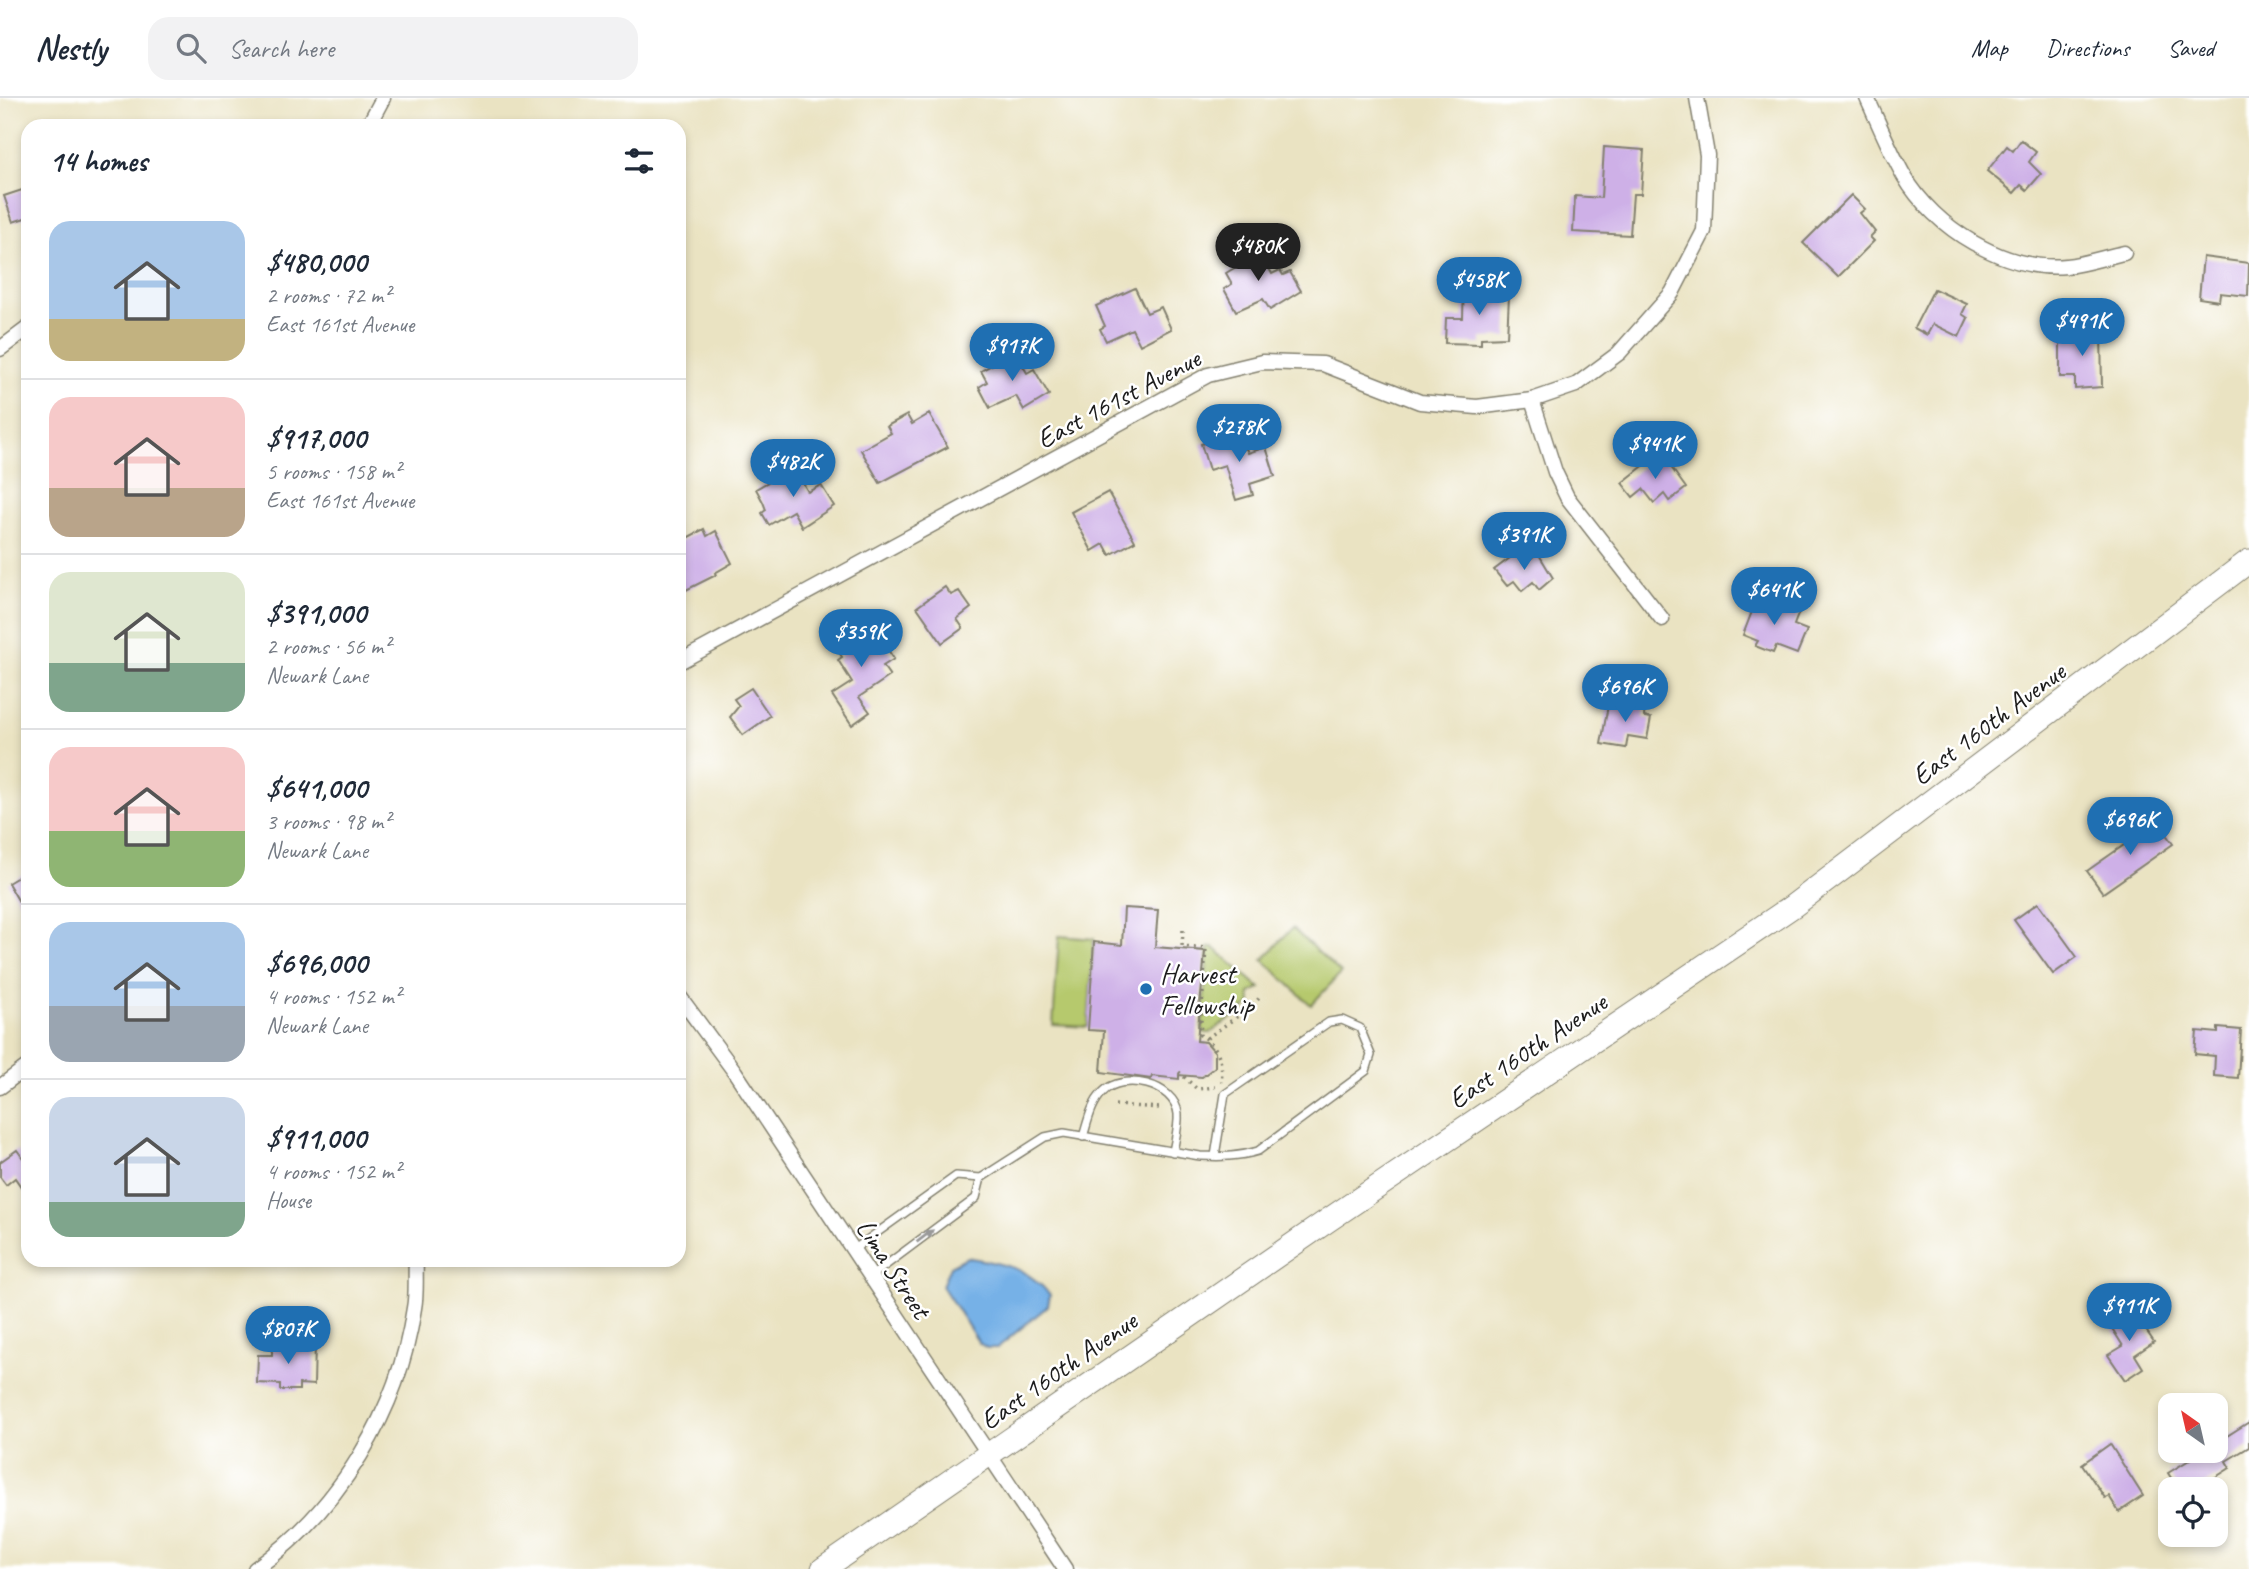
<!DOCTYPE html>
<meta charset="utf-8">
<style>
body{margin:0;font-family:Caveat,sans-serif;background:#f2f2f3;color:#1f2937;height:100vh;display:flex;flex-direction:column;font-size:26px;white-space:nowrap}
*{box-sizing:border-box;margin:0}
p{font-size:23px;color:#747a83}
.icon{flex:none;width:38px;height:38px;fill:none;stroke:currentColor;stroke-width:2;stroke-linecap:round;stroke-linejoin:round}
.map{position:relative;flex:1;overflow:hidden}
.drawer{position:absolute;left:21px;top:21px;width:665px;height:1148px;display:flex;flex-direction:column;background:#fff;border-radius:21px;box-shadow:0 4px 10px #0003}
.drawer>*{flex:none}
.needle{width:46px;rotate:326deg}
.fabs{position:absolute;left:2158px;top:1295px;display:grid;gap:14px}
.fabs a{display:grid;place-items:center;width:70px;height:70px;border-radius:14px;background:#fff;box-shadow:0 4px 10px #0003;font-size:35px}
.price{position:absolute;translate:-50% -60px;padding:0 16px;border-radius:24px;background:#1f6fb2;color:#fff;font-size:23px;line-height:46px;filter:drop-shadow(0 2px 4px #0008)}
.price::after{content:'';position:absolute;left:50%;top:42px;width:21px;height:16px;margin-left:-10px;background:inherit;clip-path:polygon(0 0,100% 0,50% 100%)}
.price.selected{background:#222;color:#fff}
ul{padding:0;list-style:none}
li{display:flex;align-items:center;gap:21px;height:175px;padding:0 28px}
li+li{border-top:2px solid #e0e1e3}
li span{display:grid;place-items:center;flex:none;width:196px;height:140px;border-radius:21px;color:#555}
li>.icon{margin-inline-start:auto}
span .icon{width:84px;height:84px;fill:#fffc;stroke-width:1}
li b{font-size:30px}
h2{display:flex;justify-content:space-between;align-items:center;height:84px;padding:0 28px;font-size:30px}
header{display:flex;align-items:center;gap:42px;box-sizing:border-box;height:98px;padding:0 35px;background:#fff;border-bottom:2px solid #e0e1e3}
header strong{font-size:33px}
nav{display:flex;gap:38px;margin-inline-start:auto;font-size:24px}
.search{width:490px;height:63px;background:#f2f2f3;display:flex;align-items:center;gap:18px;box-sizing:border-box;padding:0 24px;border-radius:21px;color:#747a83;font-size:26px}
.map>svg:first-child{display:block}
</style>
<header>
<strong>Nestly</strong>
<div class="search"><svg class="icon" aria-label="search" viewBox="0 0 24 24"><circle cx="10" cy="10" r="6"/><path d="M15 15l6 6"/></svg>Search here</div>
<nav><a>Map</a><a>Directions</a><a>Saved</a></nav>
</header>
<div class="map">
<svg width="2249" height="1471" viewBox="0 0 2249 1471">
<rect width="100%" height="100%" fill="#fff"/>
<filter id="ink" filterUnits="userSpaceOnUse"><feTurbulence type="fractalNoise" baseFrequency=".0143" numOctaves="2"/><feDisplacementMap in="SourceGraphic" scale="14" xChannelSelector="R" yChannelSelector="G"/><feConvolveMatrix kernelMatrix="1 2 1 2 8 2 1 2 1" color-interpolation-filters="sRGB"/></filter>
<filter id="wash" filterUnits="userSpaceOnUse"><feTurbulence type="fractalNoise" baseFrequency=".00686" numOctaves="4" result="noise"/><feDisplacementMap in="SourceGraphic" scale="28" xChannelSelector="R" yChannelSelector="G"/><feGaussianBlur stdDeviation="1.57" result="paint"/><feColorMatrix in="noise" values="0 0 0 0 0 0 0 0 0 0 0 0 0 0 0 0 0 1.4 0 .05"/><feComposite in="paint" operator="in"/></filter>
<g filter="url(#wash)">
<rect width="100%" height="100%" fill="#eae3c2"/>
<g fill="#b6c96d" stroke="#697244" stroke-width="2">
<polygon points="1292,830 1341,875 1311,907 1263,862"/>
<polygon points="1059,838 1094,841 1088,929 1053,927"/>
<polygon points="1213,849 1260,890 1250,895 1251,906 1210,935 1205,935 1202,930 1208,850"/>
</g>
<path fill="#76b1e7" stroke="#496682" stroke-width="2" d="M967,1159c36,8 59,8 83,38l-2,11 -51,42h-10l-8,-5 -37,-57 8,-20z"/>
<g id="blocks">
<g fill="#ceb0e7">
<polygon points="2021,42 2036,54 2029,64 2041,76 2027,92 2021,87 2014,95 1987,73 2007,48 2013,53"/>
<polygon points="1604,49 1644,52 1641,96 1633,96 1630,137 1573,134 1575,98 1601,100"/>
<polygon points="25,91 28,119 13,124 4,98"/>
<polygon points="1851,97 1865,111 1860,115 1875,134 1870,139 1874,143 1838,179 1803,145"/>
<polygon points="1246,153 1251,162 1261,156 1272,176 1280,172 1283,177 1290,174 1301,193 1270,212 1263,201 1236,213 1224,191 1232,186 1226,175 1236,169 1231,161"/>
<polygon points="2203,159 2249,165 2248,198 2220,195 2219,203 2199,200"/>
<polygon points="1464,186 1489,186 1489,198 1509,198 1507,239 1481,240 1481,246 1445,245 1446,220 1463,220"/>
<polygon points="1135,190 1147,215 1161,209 1171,231 1140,247 1132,231 1106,243 1100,231 1105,228 1096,208"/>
<polygon points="1934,191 1967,206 1962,216 1968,220 1959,239 1933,226 1927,237 1914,230"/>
<polygon points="2060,234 2101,234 2102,289 2075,291 2075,279 2060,279"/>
<polygon points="1015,254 1027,275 1034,271 1049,297 1024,312 1016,298 990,310 979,289 987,284 981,273"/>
<polygon points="929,316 948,349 880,385 861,352 891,335 887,328 907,317 912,326"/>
<polygon points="1236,335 1241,352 1246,350 1248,355 1266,349 1275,378 1250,386 1253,397 1236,402 1225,367 1209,372 1201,346"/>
<polygon points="1657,357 1663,363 1665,361 1686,390 1669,403 1664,396 1654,405 1643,391 1633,399 1622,385"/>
<polygon points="794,369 808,394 821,387 834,408 802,429 793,413 769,427 762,415 766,412 763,404 756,391"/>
<polygon points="1108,394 1135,443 1110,457 1104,446 1092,453 1071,414"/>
<polygon points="704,431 707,438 716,433 732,465 715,475 716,477 684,493 683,490 679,492 679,444"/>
<polygon points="1518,454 1521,459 1525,455 1530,461 1538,455 1553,480 1539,492 1533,484 1522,493 1514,483 1507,488 1494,472"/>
<polygon points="945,489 951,497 959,493 971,510 957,521 963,530 942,545 917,509"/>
<polygon points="1758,498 1799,514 1794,527 1807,532 1797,556 1776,548 1773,555 1755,548 1758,543 1743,537"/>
<polygon points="869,523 894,561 883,568 890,578 859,599 870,614 852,627 832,597 852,584 838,562 842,559 834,546"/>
<polygon points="751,590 770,618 743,637 730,619 739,608 734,601"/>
<polygon points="1609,602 1645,608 1644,619 1651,620 1647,641 1628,638 1626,650 1601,646"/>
<polygon points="2157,724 2173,746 2103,795 2087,773"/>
<polygon points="28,773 28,819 8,785"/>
<polygon points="2038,805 2077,859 2053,876 2014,822"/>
<polygon points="1124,810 1158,812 1155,849 1205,853 1197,943 1206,944 1215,954 1215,969 1202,979 1179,977 1179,981 1152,978 1151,981 1101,974 1104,933 1088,932 1094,844 1122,847"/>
<polygon points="2218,930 2241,932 2238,980 2214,978 2215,958 2195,956 2197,933 2218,935"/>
<polygon points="17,1052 28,1067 28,1099 15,1080 6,1087 0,1079 0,1064"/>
<polygon points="2130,1209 2154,1244 2135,1257 2143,1270 2125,1282 2108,1257 2123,1248 2108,1224"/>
<polygon points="272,1244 315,1245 314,1287 299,1286 299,1292 280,1292 280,1286 257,1285 258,1257 272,1257"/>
<polygon points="2249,1324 2249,1349 2226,1363 2230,1370 2197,1391 2178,1391 2168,1375 2204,1353 2216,1353 2216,1345"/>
<polygon points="2110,1346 2143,1398 2119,1414 2109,1398 2105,1400 2082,1366"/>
</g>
</g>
</g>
<g filter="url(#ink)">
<use href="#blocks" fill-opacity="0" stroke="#83806f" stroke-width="2"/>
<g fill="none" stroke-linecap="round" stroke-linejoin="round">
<g stroke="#83806f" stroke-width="10">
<g id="service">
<path d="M1083,1039c5,-16 8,-33 20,-45 19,-20 72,-9 75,22 1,11 -3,26 -5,38"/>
<path d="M853,1152l103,-74 25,2 64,-41 19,-4 136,23c20,1 38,1 58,-5l108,-80 5,-16 -11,-27 -18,-8 -13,2 -104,72 -10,62"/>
<polyline points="870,1179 976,1100 981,1080"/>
</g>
</g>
<g stroke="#83806f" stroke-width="17">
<g id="minor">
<path d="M1867,0c12,26 23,53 37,78 30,52 101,96 162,90 19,-2 39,-9 58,-13"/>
<polyline points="368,28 383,0"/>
<polyline points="0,251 28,230"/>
<polyline points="1532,302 1555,374 1567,399 1662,521"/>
<polyline points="679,564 1208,277 1262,264 1323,266 1420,304 1477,309 1532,302 1576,287 1619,255 1672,195 1704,133 1707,57 1697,0"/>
<polyline points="679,898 735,974 1065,1471"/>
<polyline points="0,989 28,968"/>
<path d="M255,1471c84,-59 144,-158 159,-261 3,-15 1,-32 2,-48"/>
</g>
</g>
<g stroke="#83806f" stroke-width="25">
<polyline id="primary" points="823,1471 1327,1123 1793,808 2249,463"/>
</g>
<g stroke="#83806f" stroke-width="3.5" stroke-dasharray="2 5" stroke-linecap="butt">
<path d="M1183,832l-1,16 24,2 -6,87c18,9 24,28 21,47"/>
<path d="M1207,940c11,-8 48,-33 52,-40"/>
<polyline points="1179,974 1197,991 1215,989"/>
<polyline points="1115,1007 1160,1010"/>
</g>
<use href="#service" stroke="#fff" stroke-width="7"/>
<use href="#minor" stroke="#fff" stroke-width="14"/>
<use href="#primary" stroke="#fff" stroke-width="23"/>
</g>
<defs><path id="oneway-solid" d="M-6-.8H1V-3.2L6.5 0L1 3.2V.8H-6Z" transform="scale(1.75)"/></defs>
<use fill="#999" href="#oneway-solid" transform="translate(925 1138) rotate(-37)"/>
</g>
<circle fill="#1f6fb2" stroke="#fff" stroke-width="2.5" cx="1146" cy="891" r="7"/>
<g text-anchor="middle" stroke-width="5" stroke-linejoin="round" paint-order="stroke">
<g font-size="28" fill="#1c1c1c" stroke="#fff">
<text transform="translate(1118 300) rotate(-28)" y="10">East 161st Avenue</text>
<text transform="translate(1988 625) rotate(-37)" y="10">East 160th Avenue</text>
<text transform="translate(1527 952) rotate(-34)" y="10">East 160th Avenue</text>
<text transform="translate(894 1170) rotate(57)" y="10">Lima Street</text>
<text transform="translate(1058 1272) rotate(-35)" y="10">East 160th Avenue</text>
</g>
<g font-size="28" fill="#1c1c1c" stroke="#fff" text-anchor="start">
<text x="1160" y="885">Harvest<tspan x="1160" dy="32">Fellowship</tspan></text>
</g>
</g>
</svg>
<div class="fabs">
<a><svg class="needle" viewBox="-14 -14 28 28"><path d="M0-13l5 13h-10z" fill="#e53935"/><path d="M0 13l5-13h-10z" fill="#747a83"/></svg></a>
<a><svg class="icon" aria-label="locate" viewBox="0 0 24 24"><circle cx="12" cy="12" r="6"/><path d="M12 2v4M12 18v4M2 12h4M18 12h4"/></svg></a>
</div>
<b class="price selected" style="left:1258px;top:185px">$480K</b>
<b class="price" style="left:1479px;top:219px">$458K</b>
<b class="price" style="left:2082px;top:260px">$491K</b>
<b class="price" style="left:1012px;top:285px">$917K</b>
<b class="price" style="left:1239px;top:366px">$278K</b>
<b class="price" style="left:1655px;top:383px">$941K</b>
<b class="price" style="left:793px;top:401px">$482K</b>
<b class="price" style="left:1524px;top:474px">$391K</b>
<b class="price" style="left:1774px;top:529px">$641K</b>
<b class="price" style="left:861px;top:571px">$359K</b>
<b class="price" style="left:1625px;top:626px">$696K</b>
<b class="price" style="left:2130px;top:759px">$696K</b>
<b class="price" style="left:2129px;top:1245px">$911K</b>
<b class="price" style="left:288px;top:1268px">$807K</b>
<section class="drawer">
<h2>14 homes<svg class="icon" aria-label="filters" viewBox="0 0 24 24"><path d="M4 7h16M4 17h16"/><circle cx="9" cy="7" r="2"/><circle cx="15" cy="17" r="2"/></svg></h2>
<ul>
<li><span style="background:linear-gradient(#a9c7e8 70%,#c2b280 0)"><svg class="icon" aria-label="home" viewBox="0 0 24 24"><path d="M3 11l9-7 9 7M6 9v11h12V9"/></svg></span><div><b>$480,000</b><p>2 rooms · 72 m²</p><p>East 161st Avenue</p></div></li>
<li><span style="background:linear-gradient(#f6c9c9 65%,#b9a48a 0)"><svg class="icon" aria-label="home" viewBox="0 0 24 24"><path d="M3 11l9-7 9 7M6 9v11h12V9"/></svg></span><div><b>$917,000</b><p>5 rooms · 158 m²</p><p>East 161st Avenue</p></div></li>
<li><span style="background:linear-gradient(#dfe7d0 65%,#7fa58c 0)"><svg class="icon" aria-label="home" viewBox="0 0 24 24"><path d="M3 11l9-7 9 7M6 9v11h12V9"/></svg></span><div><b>$391,000</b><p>2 rooms · 56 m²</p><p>Newark Lane</p></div></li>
<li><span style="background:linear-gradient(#f6c9c9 60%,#8fb573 0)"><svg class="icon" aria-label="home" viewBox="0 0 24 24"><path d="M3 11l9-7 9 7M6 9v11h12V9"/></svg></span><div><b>$641,000</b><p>3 rooms · 98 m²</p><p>Newark Lane</p></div></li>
<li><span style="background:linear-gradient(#a9c7e8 60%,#9aa5b1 0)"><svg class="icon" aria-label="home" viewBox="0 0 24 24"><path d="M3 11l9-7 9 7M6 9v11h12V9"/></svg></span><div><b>$696,000</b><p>4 rooms · 152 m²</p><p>Newark Lane</p></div></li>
<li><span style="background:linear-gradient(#c9d6e8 75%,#7fa58c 0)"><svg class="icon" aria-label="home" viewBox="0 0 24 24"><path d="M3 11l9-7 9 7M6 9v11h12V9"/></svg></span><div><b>$911,000</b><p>4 rooms · 152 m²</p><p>House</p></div></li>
</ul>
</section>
</div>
